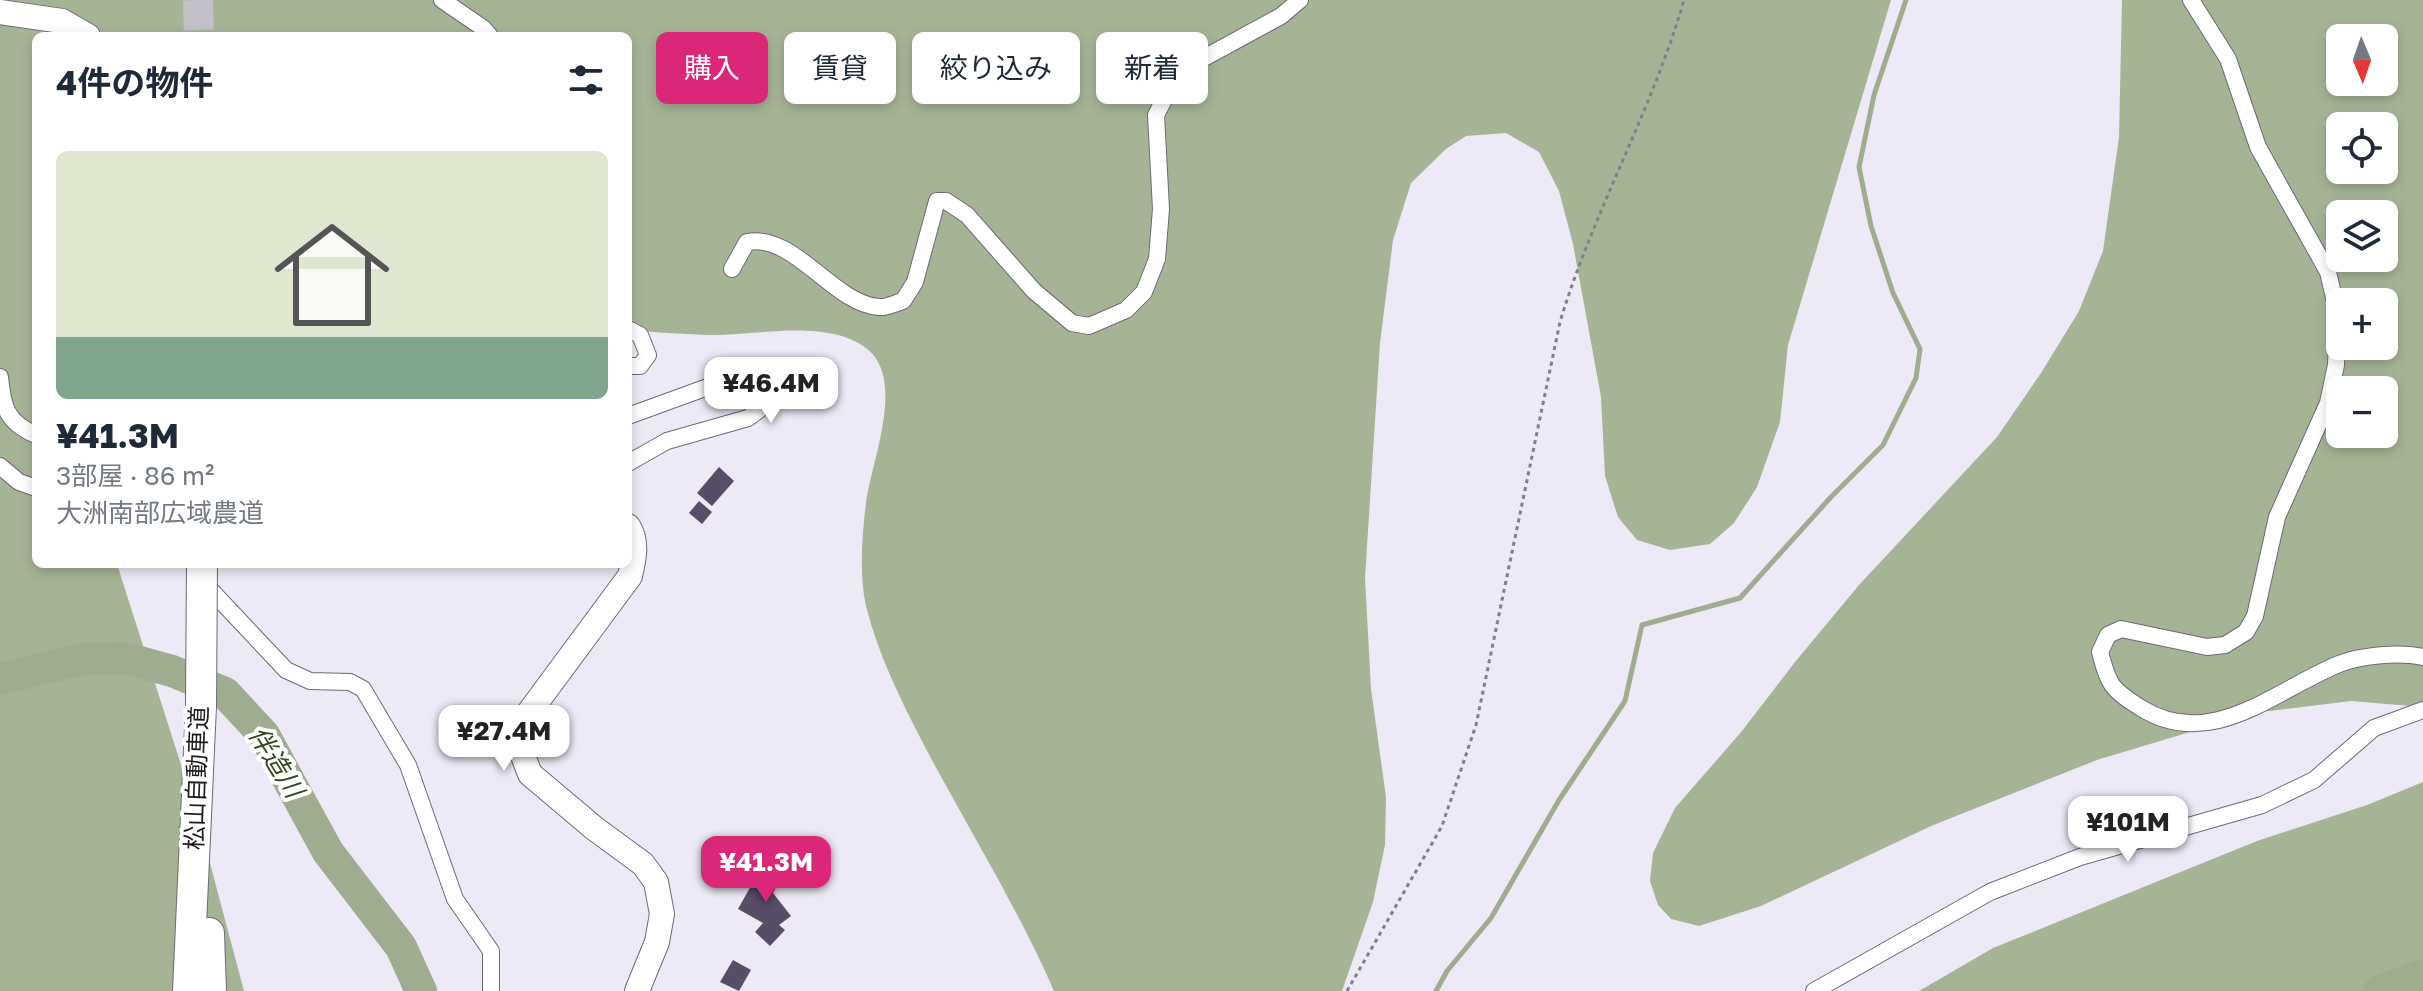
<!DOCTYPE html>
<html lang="ja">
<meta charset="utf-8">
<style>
body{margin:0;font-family:"Golos Text","Noto Sans JP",sans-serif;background:#f6f6f7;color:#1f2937;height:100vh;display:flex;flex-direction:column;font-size:30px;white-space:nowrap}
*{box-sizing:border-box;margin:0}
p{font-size:26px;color:#747a83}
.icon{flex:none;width:44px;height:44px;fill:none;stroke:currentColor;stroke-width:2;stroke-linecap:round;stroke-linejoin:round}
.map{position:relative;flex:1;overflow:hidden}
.panel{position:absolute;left:32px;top:32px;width:600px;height:536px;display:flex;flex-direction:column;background:#fff;border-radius:12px;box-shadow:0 4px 12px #0003}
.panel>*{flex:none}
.top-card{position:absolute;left:656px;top:32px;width:760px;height:72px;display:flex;gap:16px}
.needle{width:52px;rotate:178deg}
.tools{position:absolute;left:2326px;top:24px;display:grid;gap:16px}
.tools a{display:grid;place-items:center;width:72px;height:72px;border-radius:12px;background:#fff;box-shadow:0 4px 12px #0003;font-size:40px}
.price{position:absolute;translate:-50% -68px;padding:0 18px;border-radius:16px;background:#fff;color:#222;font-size:26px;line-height:52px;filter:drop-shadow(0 2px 4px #0008)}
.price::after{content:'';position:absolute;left:50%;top:48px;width:24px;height:18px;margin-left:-12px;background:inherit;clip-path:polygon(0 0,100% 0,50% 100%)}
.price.selected{background:#db2777;color:#fff}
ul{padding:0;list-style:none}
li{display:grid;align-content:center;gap:16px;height:424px;padding:0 24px}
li+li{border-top:2px solid #e0e1e3}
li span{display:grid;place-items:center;height:248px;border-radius:12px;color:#555}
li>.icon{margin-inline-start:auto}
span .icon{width:144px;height:144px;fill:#fffc;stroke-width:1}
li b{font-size:34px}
h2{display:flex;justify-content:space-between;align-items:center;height:96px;padding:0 24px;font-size:34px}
.pill{padding:0 28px;border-radius:12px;background:#fff;box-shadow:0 4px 12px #0003;font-size:28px;line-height:72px}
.pill.selected{background:#db2777;color:#fff}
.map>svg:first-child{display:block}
</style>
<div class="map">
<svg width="2423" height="991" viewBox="0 0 2423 991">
<rect width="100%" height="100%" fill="#ede9f6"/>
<g fill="#a6b496" fill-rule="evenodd">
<path d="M0,0h1891l-103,345 -8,77 -23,65 -23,36 -24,21 -40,6 -33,-10 -19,-23 -13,-41 -4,-79 -28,-153 -14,-53 -20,-39 -33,-19 -40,3 -20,13 -35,34 -18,57 -13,103 -15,235 6,111 15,108 -1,48 -12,57 -31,89h-288c-37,-85 -87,-164 -130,-246 -23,-44 -46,-91 -58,-139 -7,-31 -4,-71 0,-103 5,-41 41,-124 0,-155 -40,-30 -112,-12 -159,-13 -27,-1 -53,-3 -79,-5v-294h-592v528h81l81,254 46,173h-244z"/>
<path d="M2122,0h301v707l-72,-6 -98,12 -156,47 -166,66 -170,80 -62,20 -28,-7 -13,-14 -8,-24 3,-28 22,-45 67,-77 53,-69 64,-77 138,-148 44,-64 38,-62 24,-60 16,-114zM2340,38h44v44h-44zM2340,126h44v44h-44zM2340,214h44v44h-44zM2340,302h44v44h-44zM2340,390h44v44h-44z"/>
<polygon points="2423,782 2423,991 1919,991 1993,948 2257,841 2367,805"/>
</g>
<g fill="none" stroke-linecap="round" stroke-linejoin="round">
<polyline stroke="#9fac8f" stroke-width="5" points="1436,991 1447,971 1491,918 1559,800 1625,701 1642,625 1740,598 1831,497 1883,445 1916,378 1920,349 1893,293 1871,226 1859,167 1874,95 1906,0"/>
<g stroke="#9fac8f" stroke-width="32">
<polyline points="0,679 83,659 125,658 172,671 225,693 264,735 328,852 401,947 421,991"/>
<polyline points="2380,991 2423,975"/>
</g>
</g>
<g fill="#574d67">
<polygon points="735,393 738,399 721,405 717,395"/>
<polygon points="719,467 734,481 712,506 697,493"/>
<polygon points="699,501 712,512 702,524 689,513"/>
<polygon points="765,861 784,872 773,893 791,916 779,925 785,930 770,946 755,932 763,923 738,909"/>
<polygon points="733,960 751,970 739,991 720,982"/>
</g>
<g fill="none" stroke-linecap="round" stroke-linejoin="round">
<polyline stroke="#c3c0cb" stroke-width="30" stroke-dasharray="30 15" stroke-linecap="butt" points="198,0 199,36"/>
<g stroke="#6d6975" stroke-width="18">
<g id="street">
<polyline points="442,0 483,28 490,36"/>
<path d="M2191,0l37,59 30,88 70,125 10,43 -2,50 -8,38 -51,114 -22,99 -9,16 -21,13 -18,2 -86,-18 -13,6 -8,17c9,34 11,37 41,56 70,44 134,-18 198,-44 23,-9 60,-12 84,-7"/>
<path d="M732,269l15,-27c48,-9 86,62 132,65 7,1 16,-4 24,-6l12,-19 22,-81h9l21,14 67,76 38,32 17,3 37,-16 18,-18 13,-33 4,-50 -5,-94 14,-27 32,-29 79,-43 19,-16"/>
<polyline points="628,329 640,335 648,355 640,366 628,366"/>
<path d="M0,377c3,30 6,45 36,58"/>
<polyline points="628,416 716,384 746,380 763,397 759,410 748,418 667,441 628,463"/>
<polyline points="0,466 19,482 36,488"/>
<polyline points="204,583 286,670 310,681 350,682 363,689 408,765 455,899 491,951 491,991"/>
<polyline points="1814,991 1990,892 2080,857 2262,805 2314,780 2374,728 2423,710"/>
</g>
</g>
<g stroke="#6d6975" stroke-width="26">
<g id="secondary">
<polyline points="0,12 62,21 88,36"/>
<path d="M628,526c10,15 6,33 2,50l-108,146 -2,26 10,26 64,54 49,36 13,18 6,32 -5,28 -20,49"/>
</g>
</g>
<g stroke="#6d6975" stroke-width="32">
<g id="highway">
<polyline points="209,933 211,991"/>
<polyline points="188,991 201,706"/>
</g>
</g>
<path stroke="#817e86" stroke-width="3" stroke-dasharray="4 4" stroke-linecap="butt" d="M1347,991l95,-165 34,-101 84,-403c33,-110 92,-211 124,-322"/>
<use href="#street" stroke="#fff" stroke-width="16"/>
<use href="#secondary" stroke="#fff" stroke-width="24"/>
<use href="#highway" stroke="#fff" stroke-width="30"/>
<g stroke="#6d6975" stroke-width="32" stroke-linecap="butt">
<polyline id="highway-bridge" points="201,706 202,564"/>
</g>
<use href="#highway-bridge" stroke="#fff" stroke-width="30"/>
</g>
<g text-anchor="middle" stroke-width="8" stroke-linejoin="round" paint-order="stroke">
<g font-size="24" fill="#1d1b20" stroke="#fff">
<text transform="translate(197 778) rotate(-88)" y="8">松山自動車道</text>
</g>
<g font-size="26" font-style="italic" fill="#35481a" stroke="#fff">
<text transform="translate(276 762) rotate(58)" y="9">伴造川</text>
</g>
</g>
</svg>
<div class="tools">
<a><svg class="needle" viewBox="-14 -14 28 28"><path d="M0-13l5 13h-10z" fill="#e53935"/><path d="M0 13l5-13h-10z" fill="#747a83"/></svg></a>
<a><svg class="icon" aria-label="locate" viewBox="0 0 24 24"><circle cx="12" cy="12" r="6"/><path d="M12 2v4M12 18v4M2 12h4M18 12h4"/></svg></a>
<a><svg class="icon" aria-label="layers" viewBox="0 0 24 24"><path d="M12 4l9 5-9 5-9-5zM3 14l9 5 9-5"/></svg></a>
<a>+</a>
<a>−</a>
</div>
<b class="price" style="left:771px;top:425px">¥46.4M</b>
<b class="price" style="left:504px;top:773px">¥27.4M</b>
<b class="price" style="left:2128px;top:864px">¥101M</b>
<b class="price selected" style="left:766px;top:904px">¥41.3M</b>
<div class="top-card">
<a class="pill selected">購入</a>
<a class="pill">賃貸</a>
<a class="pill">絞り込み</a>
<a class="pill">新着</a>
</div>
<section class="panel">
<h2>4件の物件<svg class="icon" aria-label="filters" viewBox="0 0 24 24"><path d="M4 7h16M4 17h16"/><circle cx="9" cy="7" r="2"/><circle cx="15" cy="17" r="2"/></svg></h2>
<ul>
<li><span style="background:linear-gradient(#dfe7d0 75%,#7fa58c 0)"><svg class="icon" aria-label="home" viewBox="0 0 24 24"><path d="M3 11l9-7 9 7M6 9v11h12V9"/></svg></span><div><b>¥41.3M</b><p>3部屋 · 86 m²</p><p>大洲南部広域農道</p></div></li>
</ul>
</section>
</div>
